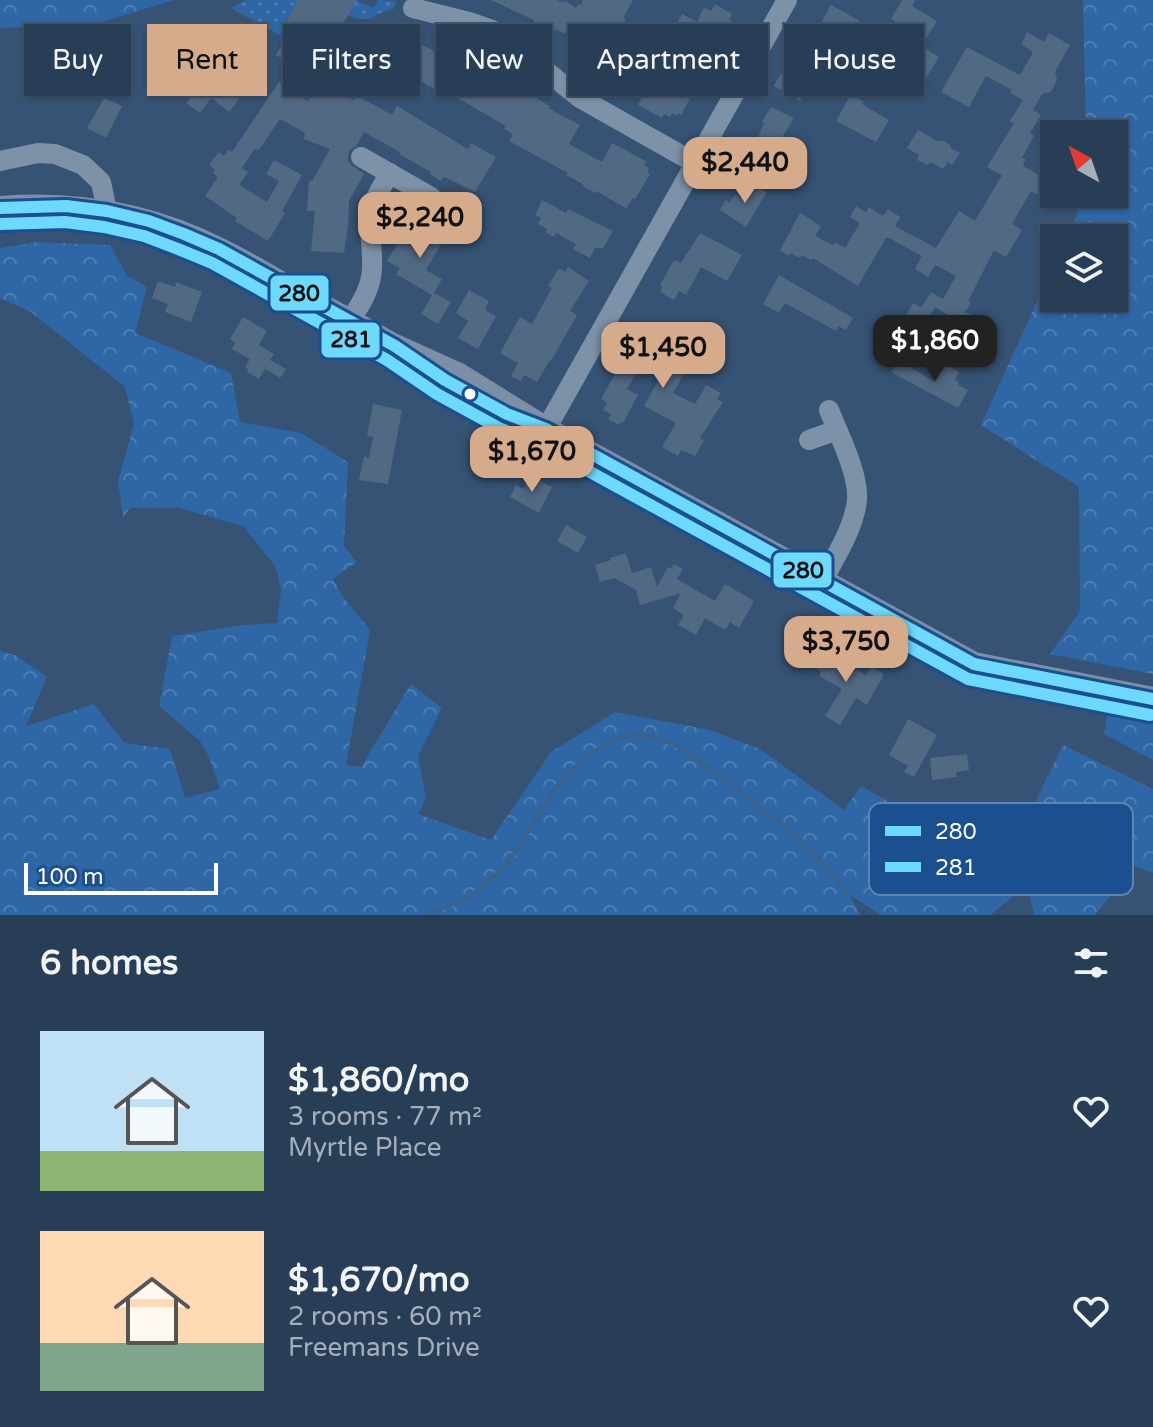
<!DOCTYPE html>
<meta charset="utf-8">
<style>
body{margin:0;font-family:"Varela Round",sans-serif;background:#30455d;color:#f1f3f6;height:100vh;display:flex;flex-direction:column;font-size:30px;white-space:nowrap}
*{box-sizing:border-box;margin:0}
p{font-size:26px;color:#a5aeba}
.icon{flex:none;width:44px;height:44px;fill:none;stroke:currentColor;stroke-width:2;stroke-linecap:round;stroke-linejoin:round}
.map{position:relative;height:915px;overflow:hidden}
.sheet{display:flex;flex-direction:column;background:#283e57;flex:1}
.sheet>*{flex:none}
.top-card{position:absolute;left:24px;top:24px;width:1106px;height:72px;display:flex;gap:16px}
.needle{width:52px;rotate:320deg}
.fabs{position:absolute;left:1040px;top:120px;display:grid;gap:16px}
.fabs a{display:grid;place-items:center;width:88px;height:88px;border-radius:0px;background:#283e57;box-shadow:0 2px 6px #0004,0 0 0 2px #44576d;font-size:40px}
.scale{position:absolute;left:24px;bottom:20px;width:194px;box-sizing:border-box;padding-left:8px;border:4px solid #fff;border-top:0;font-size:22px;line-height:28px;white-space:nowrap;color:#fff;-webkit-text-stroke:6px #1b4f8f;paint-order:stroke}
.price{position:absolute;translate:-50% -68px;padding:0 18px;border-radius:16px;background:#d6ab8b;color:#111;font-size:26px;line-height:52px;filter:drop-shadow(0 2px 4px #0008)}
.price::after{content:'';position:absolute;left:50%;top:48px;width:24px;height:18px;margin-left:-12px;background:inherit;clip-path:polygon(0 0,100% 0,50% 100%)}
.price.current{background:#222;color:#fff}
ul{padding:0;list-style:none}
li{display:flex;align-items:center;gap:24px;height:200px;padding:0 40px}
li span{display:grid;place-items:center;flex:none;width:224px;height:160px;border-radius:0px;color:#555}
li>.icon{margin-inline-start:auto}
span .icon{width:96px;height:96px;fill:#fffc;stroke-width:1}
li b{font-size:34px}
h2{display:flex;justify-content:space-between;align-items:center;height:96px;padding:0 40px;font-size:34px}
.tag{padding:0 28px;border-radius:0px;background:#283e57;box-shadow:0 2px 6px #0004,0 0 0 2px #44576d;font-size:28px;line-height:72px}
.tag.current{background:#d6ab8b;color:#111}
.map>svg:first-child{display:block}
</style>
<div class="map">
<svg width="1153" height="915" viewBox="0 0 1153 915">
<defs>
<pattern id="grass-dots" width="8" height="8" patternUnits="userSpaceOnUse" patternTransform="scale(2)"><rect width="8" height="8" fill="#2f66a5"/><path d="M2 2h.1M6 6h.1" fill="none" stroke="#4e7db2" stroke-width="1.8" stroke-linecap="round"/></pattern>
<pattern id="forest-crowns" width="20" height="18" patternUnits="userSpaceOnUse" patternTransform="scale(2)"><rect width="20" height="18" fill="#2f66a5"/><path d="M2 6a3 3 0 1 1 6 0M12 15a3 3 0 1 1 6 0" fill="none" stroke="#4e7db2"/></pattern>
</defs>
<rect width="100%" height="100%" fill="#365274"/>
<path fill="url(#grass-dots)" d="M246,0h109l19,8 5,-8 17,1 -2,8c-22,3 -20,17 -46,6l-18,6 24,15 -14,1 -13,-8 -37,-15 -8,16 34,19 6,-9 5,3 -3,6 6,6 60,-34 -64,40 -95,-53z"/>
<g fill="url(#forest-crowns)">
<polygon points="0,0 174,0 92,25 0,28"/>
<polygon points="1083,0 1153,0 1153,674 1050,654 1080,611 1079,487 981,425 1054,264 1054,298 1114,298 1114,238 1066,238 1086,194 1114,194 1114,134 1086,134"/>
<polygon points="37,242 110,245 127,276 147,287 135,333 231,373 240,422 301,433 348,462 344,546 357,562 333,579 343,597 370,630 346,765 361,767 411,684 442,708 418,756 426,798 418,814 491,840 551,752 615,712 710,730 760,749 844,810 861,786 902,809 871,861 968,891 1010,853 1063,745 1153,789 1153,873 1134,866 1095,915 1032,915 1034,913 1027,884 991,915 880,915 849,894 860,915 0,915 0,651 17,656 47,677 26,726 94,704 124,743 170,749 185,798 220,789 208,755 200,741 159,706 172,636 243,625 277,623 281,590 276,567 243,526 179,508 130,508 123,517 118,481 134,424 125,387 31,312 0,298 0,248"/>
<polygon points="1108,709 1153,717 1153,760 1104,734"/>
</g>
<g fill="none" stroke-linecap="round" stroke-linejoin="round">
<polyline stroke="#3b618d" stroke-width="4" points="426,915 470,897 507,865 557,786 586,756 617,738 641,734 673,744 718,774 782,824 823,863 848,894"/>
</g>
<g fill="#526984">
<polygon points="298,0 357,0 341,27 333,22 301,70 276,55 289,34 282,30"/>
<polygon points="491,0 557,0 561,2 566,1 576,8 578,4 581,5 583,0 633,0 623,18 626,19 615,37 637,46 620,77 625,79 614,96 601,89 604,84 581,71 594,48 556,29 550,39 530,27 534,20"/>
<polygon points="902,0 915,0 912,6 937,21 926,39 891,19"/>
<polygon points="715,4 732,14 729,20 738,24 713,67 708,64 681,115 678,113 677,116 672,113 670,117 664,114 662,118 638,105 656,69 670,77 690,40 673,30 682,14 697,22 704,7 711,11"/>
<polygon points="831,5 860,21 853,34 848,31 845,36 821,23"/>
<polygon points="189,21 216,39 207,52 250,84 229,112 211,98 200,113 186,103 208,74 187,60 191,55 163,35 168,30 180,24 184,27"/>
<polygon points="1027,32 1044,42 1049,33 1070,45 1055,72 1057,80 1051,92 1042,94 1033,110 1041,115 1030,133 1034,136 1022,158 1025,159 1023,166 1048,180 1040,196 1031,191 1012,224 1022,230 1006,257 994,250 968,301 971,303 965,312 972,315 973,320 970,324 965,325 935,307 921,332 916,331 914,334 904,328 907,322 903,321 913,303 921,308 931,292 943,299 956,276 935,265 928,277 915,269 922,256 889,238 886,238 858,286 813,258 811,260 802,255 799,258 791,253 789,256 780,250 800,213 821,226 815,236 833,245 835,242 845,248 860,223 850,217 856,206 866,212 869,207 883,216 888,209 900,217 895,226 936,248 959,211 975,221 1002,175 987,167 1014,123 1009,122 1023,100 1010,93 1012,90 986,76 969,107 941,92 967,47 1020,75 1033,52 1021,44"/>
<polygon points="391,35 412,51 417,42 441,55 444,49 455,54 461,44 473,50 470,55 482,62 481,64 499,74 500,71 513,78 511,83 550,106 548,108 580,125 569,144 602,162 612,143 646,161 644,165 649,168 647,172 650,174 635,199 633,198 626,208 596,191 595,193 582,186 583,184 566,175 568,173 509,141 513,134 504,129 506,126 449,93 448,96 422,82 417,92 385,75 382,82 372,78 375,72 366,67 369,60 366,57 367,53 371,50 376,50 380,41 386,44"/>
<polygon points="918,44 939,57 924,82 902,68 904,65 899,62 905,50 914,55"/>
<polygon points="116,60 120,82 51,94 47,72"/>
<polygon points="781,73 808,87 800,101 774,86"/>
<polygon points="279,82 308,101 313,92 317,94 319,87 327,92 330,87 353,100 356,95 392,115 397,106 468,149 471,143 496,157 475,192 447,178 443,177 441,181 430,174 431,172 399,154 400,152 364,132 357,145 350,150 348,156 348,161 350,164 364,174 349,201 348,226 344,253 311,251 315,211 307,211 309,180 312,181 330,149 304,139 305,133 280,119 258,151 255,148 242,168 248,172 239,185 267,202 279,181 266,174 274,160 302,175 282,211 285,213 268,241 235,221 237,218 205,196 218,177 213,173 215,170 209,165 219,152 224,156 228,150 232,152"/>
<polygon points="851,94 864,102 862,104 889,120 876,142 836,121"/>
<polygon points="104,98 122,106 106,138 87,128"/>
<polygon points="771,107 794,118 776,147 780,150 777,156 781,158 774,173 759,168 760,166 749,159 764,123 762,122"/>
<polygon points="918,130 937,141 944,141 950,145 951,148 960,153 952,165 948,162 943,169 930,162 928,165 917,160 919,155 907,148"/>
<polygon points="750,182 767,192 746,227 720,210 726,200 730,203 735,194 741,198"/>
<polygon points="542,200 566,213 568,209 613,231 603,248 595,248 590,258 573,249 576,244 556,233 554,237 545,232 547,229 538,224 541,218 535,215"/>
<polygon points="417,204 428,209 420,224 433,232 440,230 447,234 426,270 442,279 434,293 451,302 438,324 421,314 432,295 396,274 400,268 387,261 401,237 396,234 405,219 407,221"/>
<polygon points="700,233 742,255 727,281 701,267 686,295 679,291 674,300 660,292 662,287 660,285 674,260 681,263"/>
<polygon points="568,267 589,281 570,311 577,315 551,361 550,360 537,382 524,375 521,381 511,376 518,363 500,353 520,317 532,324 552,288 548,286 559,268 565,272"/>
<polygon points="779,275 853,318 846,330 838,326 836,331 785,303 779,313 763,304"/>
<polygon points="158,281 175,287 176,282 202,292 191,322 165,312 168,304 152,298"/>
<polygon points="469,290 489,301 485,310 496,316 478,349 458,338 468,321 456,313"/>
<polygon points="243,317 267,331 259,345 274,354 270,360 286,369 280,378 265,369 259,379 247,372 248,369 245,367 250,359 232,349 235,343 230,339"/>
<polygon points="644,325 687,348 689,345 701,352 694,363 691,361 673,393 695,404 706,385 721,393 717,399 723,402 700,438 704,441 695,456 681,450 678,456 662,447 676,423 644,406 662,374 642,363 627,389 638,395 623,423 621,422 619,425 608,419 611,414 603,410 607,403 601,399 633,342 630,340 636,330 639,332"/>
<polygon points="898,360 935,382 945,364 959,372 955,380 959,382 958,385 968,390 958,408 891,372"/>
<polygon points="373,404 402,410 388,484 359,480 364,456 369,458 373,437 367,436"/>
<polygon points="531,476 552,487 539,513 510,497 516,485 523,489"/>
<polygon points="566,525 587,537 578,553 557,541"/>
<polygon points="626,553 632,573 651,567 657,587 668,567 672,568 674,564 683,569 677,579 715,601 725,584 754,601 739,628 730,622 725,630 705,618 696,635 678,625 684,615 673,608 681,593 640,605 636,590 614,578 600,582 595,565 611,560 610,558"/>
<polygon points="814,649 854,672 856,669 866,675 871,667 884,674 867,705 856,698 840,725 825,716 842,689 819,676 821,672 816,669 817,667 807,661"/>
<polygon points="908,719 937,735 914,777 904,772 908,766 889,755"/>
<polygon points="967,754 969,770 956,772 957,777 932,780 930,758"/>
</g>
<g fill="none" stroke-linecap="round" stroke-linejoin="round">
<g stroke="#7d92a8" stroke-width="20">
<polyline points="413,8 469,22 492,30 511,43 580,98 695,163"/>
<polyline points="361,157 431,197"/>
<polyline points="0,161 38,153 55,154 83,165 101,182 107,211"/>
<path d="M350,321c6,-10 14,-21 18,-33 10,-25 -2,-55 4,-81 4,-12 11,-23 18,-34"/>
<polyline points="546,429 787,0"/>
<polyline points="809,440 837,430"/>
<path d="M823,581c12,-25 31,-52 34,-81 2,-26 -18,-65 -28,-90"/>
</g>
<g stroke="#7d8ea7" stroke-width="24">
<path d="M0,208c76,-6 151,7 220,42 27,13 53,29 80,44 36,20 73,38 107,60"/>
<polyline points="395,346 459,375 546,429 974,664 1153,699"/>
</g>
<g stroke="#1b4f8f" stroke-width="18">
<polyline id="bus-1" points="0,208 66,206 107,211 149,221 184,234 219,249 395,346 445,380 507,414 546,429 974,664 1153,699"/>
</g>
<g stroke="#1b4f8f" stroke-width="18">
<polyline id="bus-2" points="0,224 65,222 104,227 144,236 178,249 212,263 387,360 437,394 499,428 539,444 968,679 1150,715"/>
</g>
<use href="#bus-1" stroke="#6ddafd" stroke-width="12"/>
<use href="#bus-2" stroke="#6ddafd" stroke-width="12"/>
</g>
<circle fill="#fff" stroke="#1b4f8f" stroke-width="3" cx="470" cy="394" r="7"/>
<rect x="869" y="803" width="264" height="92" rx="12" fill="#1b4f8f" stroke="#5f84b1" stroke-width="2"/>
<rect x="885" y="826" width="36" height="10" fill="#6ddafd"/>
<rect x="885" y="862" width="36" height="10" fill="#6ddafd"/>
<g font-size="22" fill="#fff">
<text x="935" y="839">280</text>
<text x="935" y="875">281</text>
</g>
<g stroke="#1b4f8f" stroke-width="3">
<rect x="269" y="274" width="61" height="38" rx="8" fill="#6ddafd"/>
<rect x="320" y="321" width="61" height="38" rx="8" fill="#6ddafd"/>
<rect x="772" y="551" width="61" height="38" rx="8" fill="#6ddafd"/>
</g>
<g font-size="22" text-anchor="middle" font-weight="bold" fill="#111">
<text x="299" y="301">280</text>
<text x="351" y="347">281</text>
<text x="803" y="578">280</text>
</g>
</svg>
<div class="fabs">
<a><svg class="needle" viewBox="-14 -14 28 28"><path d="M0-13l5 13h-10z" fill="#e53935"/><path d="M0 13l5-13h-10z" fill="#a5aeba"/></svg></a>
<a><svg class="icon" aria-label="layers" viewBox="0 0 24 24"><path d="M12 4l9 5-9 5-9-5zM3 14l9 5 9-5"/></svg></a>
</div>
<div class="scale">100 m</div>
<b class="price" style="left:745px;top:205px">$2,440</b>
<b class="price" style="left:420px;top:260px">$2,240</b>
<b class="price current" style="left:935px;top:383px">$1,860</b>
<b class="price" style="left:663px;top:390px">$1,450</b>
<b class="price" style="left:532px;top:494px">$1,670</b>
<b class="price" style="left:846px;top:684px">$3,750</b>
<div class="top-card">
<a class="tag">Buy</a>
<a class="tag current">Rent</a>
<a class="tag">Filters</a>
<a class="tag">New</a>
<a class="tag">Apartment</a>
<a class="tag">House</a>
</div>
</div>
<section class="sheet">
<h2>6 homes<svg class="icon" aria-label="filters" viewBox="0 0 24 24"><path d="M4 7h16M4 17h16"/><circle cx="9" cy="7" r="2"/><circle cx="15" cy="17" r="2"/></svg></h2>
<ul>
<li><span style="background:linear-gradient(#bfe0f5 75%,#8fb573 0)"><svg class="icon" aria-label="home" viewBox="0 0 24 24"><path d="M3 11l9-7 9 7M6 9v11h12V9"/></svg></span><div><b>$1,860/mo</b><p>3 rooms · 77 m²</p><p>Myrtle Place</p></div><svg class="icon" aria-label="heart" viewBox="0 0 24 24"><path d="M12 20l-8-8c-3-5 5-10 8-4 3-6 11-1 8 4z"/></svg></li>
<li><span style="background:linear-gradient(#ffd9b3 70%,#7fa58c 0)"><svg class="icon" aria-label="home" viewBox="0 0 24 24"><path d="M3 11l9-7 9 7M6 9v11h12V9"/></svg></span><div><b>$1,670/mo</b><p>2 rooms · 60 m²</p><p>Freemans Drive</p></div><svg class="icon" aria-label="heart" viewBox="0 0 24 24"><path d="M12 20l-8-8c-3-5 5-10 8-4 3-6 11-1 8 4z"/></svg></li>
</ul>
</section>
